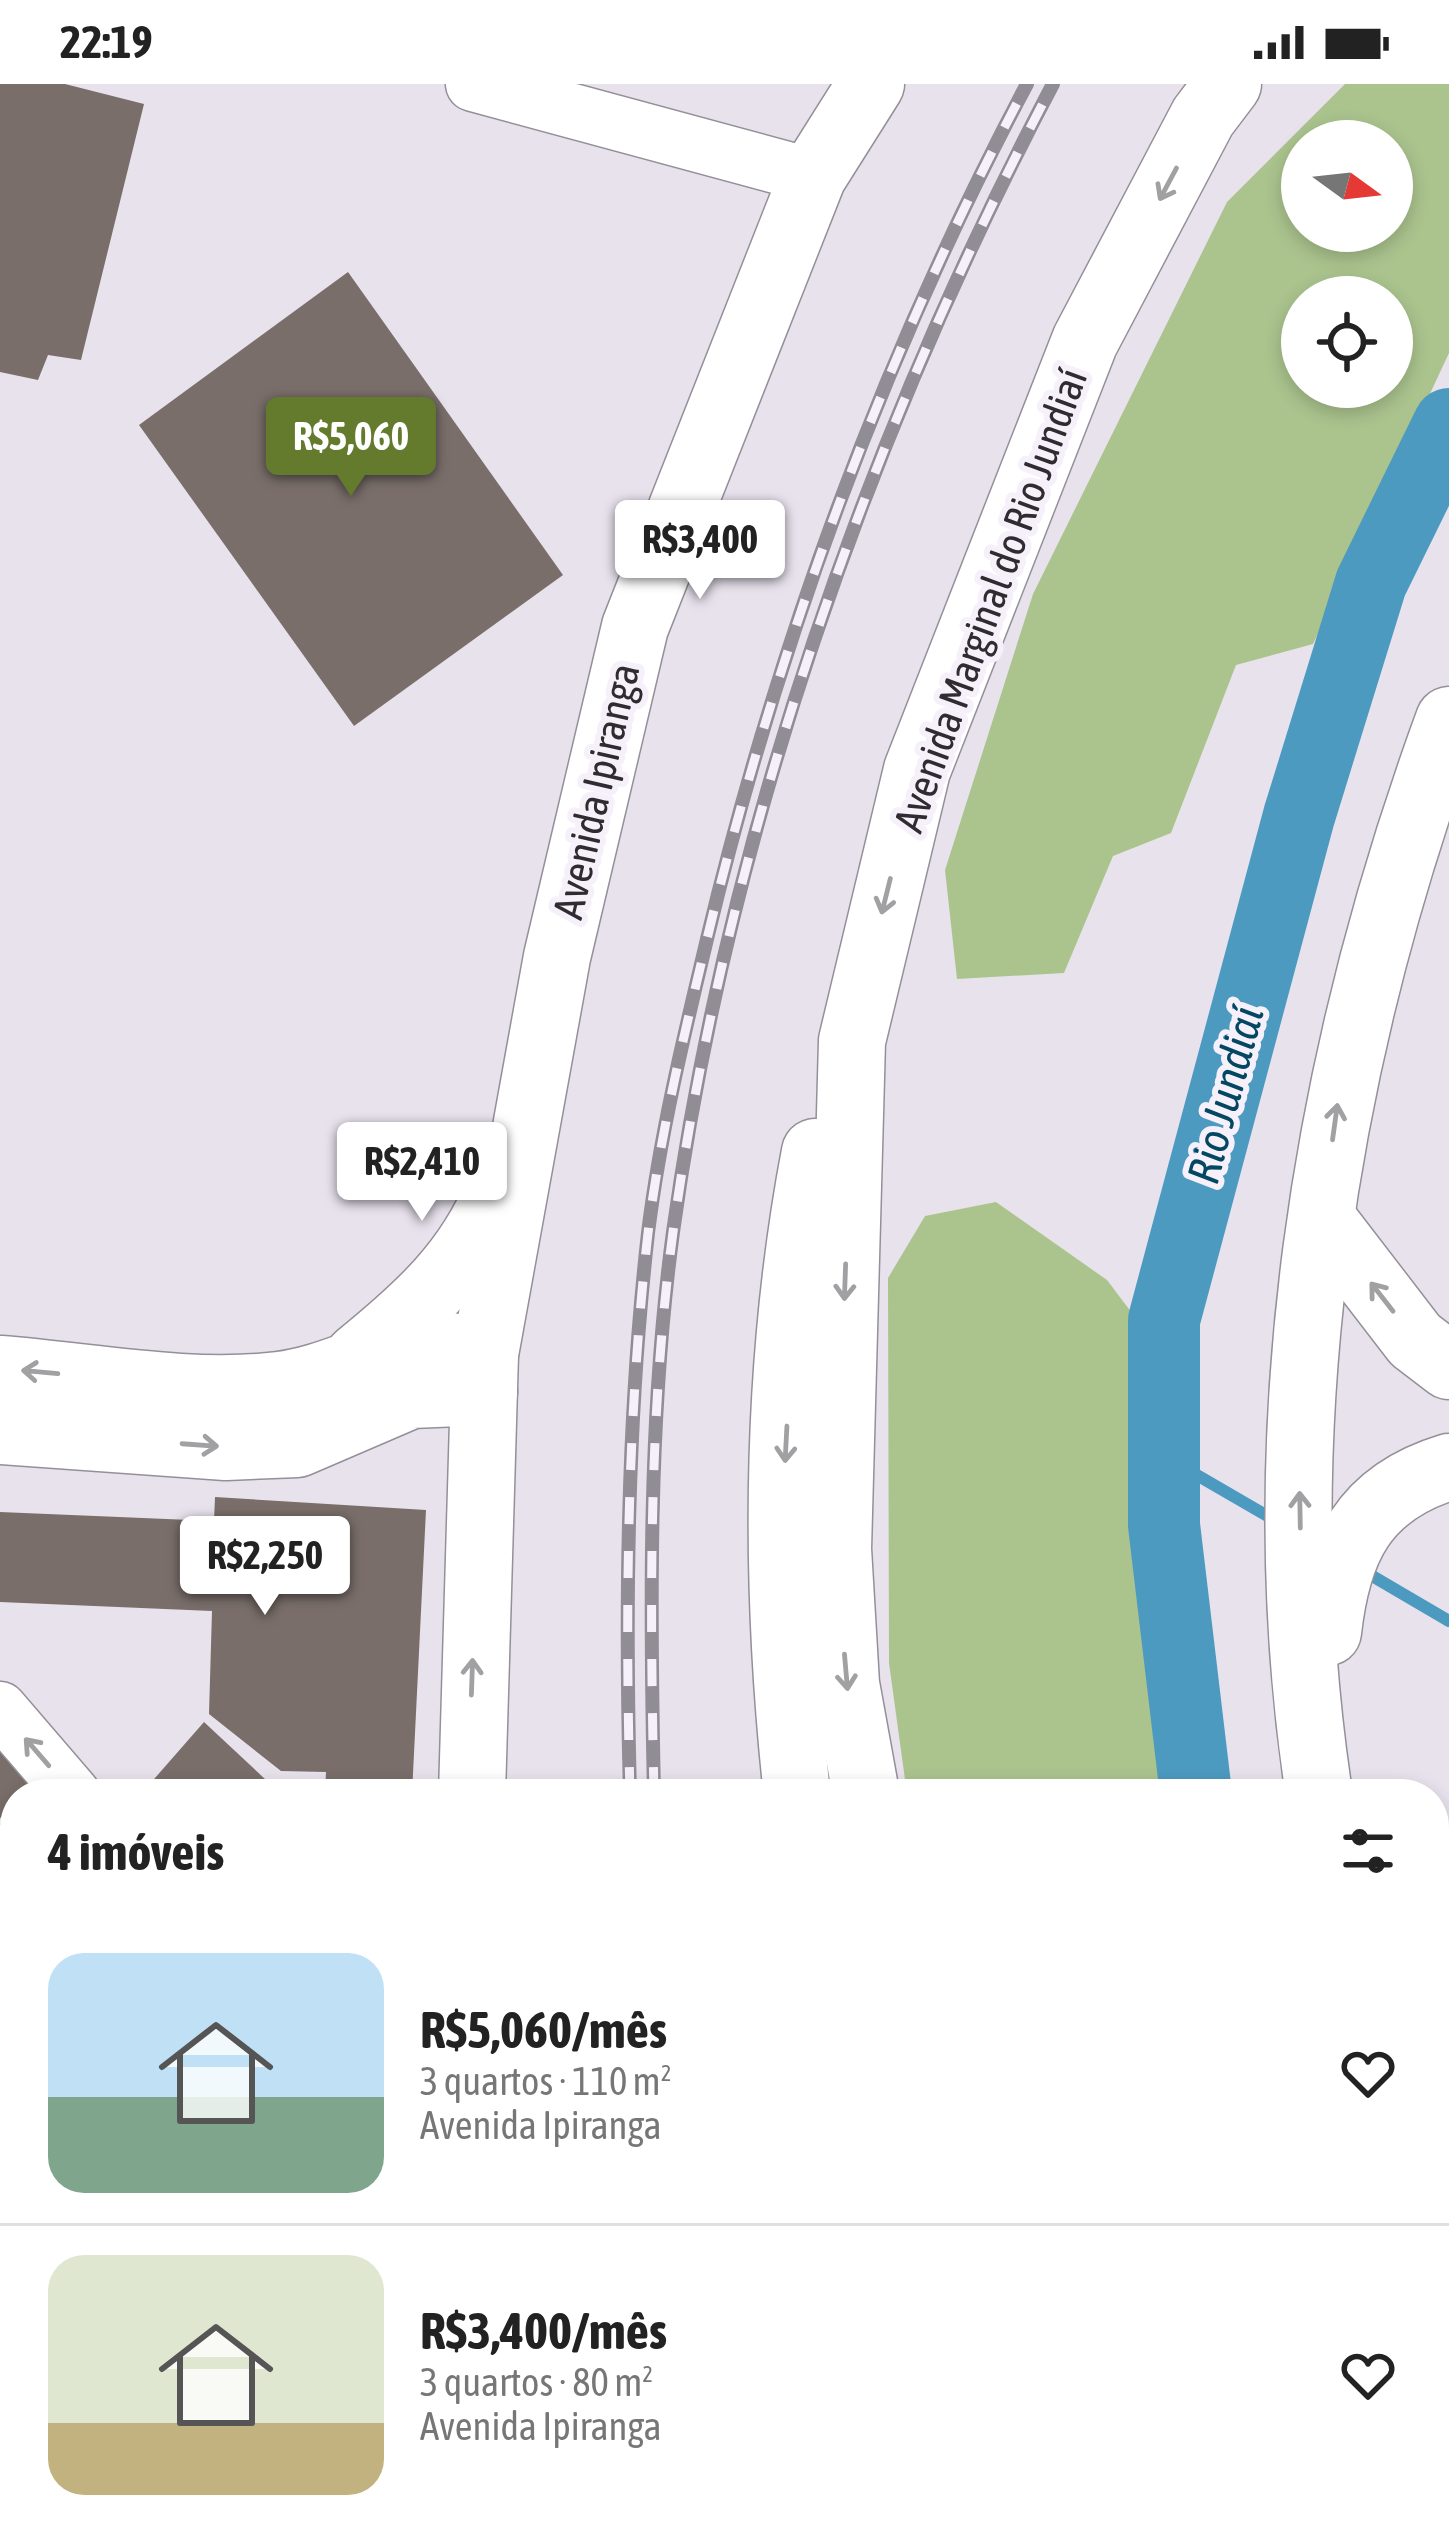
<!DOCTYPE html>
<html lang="pt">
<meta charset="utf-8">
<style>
body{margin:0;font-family:"Asap Condensed",sans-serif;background:#f2f2f2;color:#222;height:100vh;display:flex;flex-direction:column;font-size:45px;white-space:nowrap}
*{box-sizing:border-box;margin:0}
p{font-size:39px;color:#767676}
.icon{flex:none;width:66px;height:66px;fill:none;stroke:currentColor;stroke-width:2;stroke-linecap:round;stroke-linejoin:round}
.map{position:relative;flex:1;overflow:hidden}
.panel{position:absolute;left:0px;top:1695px;width:1449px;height:768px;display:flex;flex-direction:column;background:#fff;border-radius:48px 48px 0 0;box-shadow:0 6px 18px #0003}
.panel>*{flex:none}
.needle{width:78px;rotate:105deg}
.controls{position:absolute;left:1281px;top:36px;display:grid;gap:24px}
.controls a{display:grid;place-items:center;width:132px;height:132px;border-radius:50%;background:#fff;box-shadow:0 6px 18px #0003;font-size:60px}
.price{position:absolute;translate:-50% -102px;padding:0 27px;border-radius:12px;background:#fff;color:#222;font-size:39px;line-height:78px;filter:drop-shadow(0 3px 6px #0008)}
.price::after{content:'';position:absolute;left:50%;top:72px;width:36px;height:27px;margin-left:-18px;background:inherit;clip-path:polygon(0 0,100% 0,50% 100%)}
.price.active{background:#647b2d;color:#fff}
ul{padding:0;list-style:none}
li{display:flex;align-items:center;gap:36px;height:300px;padding:0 48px}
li+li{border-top:3px solid #e0e0e0}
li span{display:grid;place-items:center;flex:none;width:336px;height:240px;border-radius:36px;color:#555}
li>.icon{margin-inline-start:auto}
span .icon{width:144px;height:144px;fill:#fffc;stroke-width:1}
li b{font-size:51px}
h2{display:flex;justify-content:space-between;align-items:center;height:144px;padding:0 48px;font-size:51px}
.status{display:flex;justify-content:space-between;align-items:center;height:84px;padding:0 60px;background:#fff;direction:ltr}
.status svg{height:33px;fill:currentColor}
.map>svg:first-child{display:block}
</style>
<div class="status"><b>22:19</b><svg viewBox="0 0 49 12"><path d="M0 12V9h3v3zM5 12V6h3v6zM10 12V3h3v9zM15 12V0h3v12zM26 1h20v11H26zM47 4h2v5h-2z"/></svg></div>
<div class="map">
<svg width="1449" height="2463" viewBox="0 0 1449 2463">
<rect width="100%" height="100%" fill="#e8e2ed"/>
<g fill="#abc48e" fill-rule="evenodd">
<path d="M1345,0h104v269l-136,291 -77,21 -65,168 -58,23 -49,117 -107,6 -12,-109 88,-276 194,-392zM1392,57v90h-90v-90zM1392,213v90h-90v-90z"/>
<polygon points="996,1118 1107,1196 1147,1249 1128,1353 1150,1430 1182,1710 907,1710 889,1579 888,1194 925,1132"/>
<polygon points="1434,2257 1449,2287 1449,2463 1154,2463 1151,2448 1434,2448"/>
</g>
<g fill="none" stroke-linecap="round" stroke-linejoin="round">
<g stroke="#4d9ac0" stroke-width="12">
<polyline points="1164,1372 1276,1437"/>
<polyline points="1362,1486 1449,1537"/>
<polyline points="0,2369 15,2352"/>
</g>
<g stroke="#4d9ac0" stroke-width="72">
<polyline points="1196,1710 1164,1441 1164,1236 1299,732 1371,499 1449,340"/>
<polyline points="1412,2448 1418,2463"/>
</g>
</g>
<g fill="#796e6a">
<polygon points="0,0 65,0 144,20 81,276 48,271 38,296 0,288"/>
<polygon points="348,188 563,491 354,642 139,341"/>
<polygon points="215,1413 426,1426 412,1710 325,1710 326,1688 281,1687 209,1630 212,1527 0,1518 0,1428 214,1437"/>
<polygon points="204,1638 281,1710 141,1710"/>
<polygon points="0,1657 49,1710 15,1710 15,1727 0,1734"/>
<polygon points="15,1826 15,2129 0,2115 0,1842"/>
</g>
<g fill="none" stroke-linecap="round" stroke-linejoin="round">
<g stroke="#948f99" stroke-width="57">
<g id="minor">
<polyline points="473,0 813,92"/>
<polyline points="0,1625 73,1710"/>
<polyline points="0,1772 15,1764"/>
<polyline points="0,1928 15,1914"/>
<polyline points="0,2155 15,2168"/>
</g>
</g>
<g stroke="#948f99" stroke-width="69">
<g id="major">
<polyline points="1322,1135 1415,1256 1449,1282"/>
<path d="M358,1273c59,-48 111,-94 140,-167"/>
<path d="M0,1285c90,7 189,27 279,16 74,-9 127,-60 206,-31"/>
<polyline points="0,1347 226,1363 297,1360 411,1311 484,1308"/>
<path d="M1328,1548c9,-82 35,-139 121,-165"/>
<polyline points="472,1710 485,1270 557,873 635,543 813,92 871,0"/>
<path d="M797,1710c-23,-211 -22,-432 18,-642"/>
<polyline points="866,1710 846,1600 838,1465 852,957 917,686 1085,257 1203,33 1228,0"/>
<path d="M1319,1710c-55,-362 5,-734 130,-1074"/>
<polyline points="1434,2105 1449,2100"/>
<polyline points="1434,2182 1449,2214"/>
<polyline points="23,2448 90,2454 249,2448"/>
<polyline points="994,2448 1001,2463"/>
<polyline points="1111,2448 1113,2463"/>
<polyline points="295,2463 299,2448"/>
<polyline points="477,2463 493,2448"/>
</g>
</g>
<use href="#minor" stroke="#fff" stroke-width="54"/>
<use href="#major" stroke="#fff" stroke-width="66"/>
<g stroke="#918d95" stroke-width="14">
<g id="rail">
<path d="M630,1710c-5,-187 -3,-375 18,-561 12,-98 36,-198 59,-294 71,-297 177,-585 320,-855"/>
<path d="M654,1710c-4,-186 -6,-376 19,-562 55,-398 193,-793 380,-1148"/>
<polyline points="680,2448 681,2463"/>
<polyline points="704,2448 705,2463"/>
</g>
</g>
<use href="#rail" stroke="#f5f0fa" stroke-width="9" stroke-dasharray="27" stroke-linecap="butt"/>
</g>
<defs><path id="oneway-shaft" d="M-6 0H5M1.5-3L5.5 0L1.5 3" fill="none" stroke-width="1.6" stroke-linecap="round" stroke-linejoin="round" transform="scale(3)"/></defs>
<g stroke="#a1a0a2">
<use href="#oneway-shaft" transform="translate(1168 100) rotate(118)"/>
<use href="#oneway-shaft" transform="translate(886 812) rotate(104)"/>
<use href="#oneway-shaft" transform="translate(1335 1038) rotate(-82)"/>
<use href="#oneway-shaft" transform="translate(845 1198) rotate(92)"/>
<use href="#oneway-shaft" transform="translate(1382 1213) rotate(-128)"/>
<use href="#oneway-shaft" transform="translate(40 1288) rotate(-175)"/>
<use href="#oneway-shaft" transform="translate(786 1360) rotate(93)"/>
<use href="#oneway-shaft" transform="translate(200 1361) rotate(4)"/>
<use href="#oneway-shaft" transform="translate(1300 1426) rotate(-91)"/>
<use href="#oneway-shaft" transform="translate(846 1588) rotate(85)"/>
<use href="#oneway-shaft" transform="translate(472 1593) rotate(-88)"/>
<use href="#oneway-shaft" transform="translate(37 1668) rotate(-131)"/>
</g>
<g text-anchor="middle" stroke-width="12" stroke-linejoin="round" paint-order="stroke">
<g font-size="42" fill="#2e2c30" stroke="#f5f0fa">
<text transform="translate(990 516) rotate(-70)" y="15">Avenida Marginal do Rio Jundiaí</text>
<text transform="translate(596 707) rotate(-77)" y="15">Avenida Ipiranga</text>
</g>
<g font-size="45" font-style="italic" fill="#044762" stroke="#f5f0fa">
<text transform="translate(1225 1011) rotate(-75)" y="16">Rio Jundiaí</text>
</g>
</g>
</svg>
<div class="controls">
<a><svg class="needle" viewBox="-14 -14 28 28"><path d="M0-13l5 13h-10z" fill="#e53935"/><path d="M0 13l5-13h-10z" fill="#767676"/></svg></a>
<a><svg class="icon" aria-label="locate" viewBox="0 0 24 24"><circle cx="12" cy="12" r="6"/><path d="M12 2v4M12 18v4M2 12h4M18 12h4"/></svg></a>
</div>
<b class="price active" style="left:351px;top:415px">R$5,060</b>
<b class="price" style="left:700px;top:518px">R$3,400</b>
<b class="price" style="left:422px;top:1140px">R$2,410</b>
<b class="price" style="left:265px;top:1534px">R$2,250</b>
<section class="panel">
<h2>4 imóveis<svg class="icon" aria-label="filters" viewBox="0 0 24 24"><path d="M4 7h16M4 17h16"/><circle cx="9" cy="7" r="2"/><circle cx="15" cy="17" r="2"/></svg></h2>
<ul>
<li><span style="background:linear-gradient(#bfe0f5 60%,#7fa58c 0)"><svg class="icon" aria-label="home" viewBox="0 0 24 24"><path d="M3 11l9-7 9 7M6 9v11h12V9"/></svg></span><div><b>R$5,060/mês</b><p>3 quartos · 110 m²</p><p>Avenida Ipiranga</p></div><svg class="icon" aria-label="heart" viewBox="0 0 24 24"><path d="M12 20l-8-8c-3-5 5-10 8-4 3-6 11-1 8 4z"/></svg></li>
<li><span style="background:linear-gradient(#dfe7d0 70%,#c2b280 0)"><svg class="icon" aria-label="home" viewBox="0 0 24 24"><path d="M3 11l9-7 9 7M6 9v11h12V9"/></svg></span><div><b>R$3,400/mês</b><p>3 quartos · 80 m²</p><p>Avenida Ipiranga</p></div><svg class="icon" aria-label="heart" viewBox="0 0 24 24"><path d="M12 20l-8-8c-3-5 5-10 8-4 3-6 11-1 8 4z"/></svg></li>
</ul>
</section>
</div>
